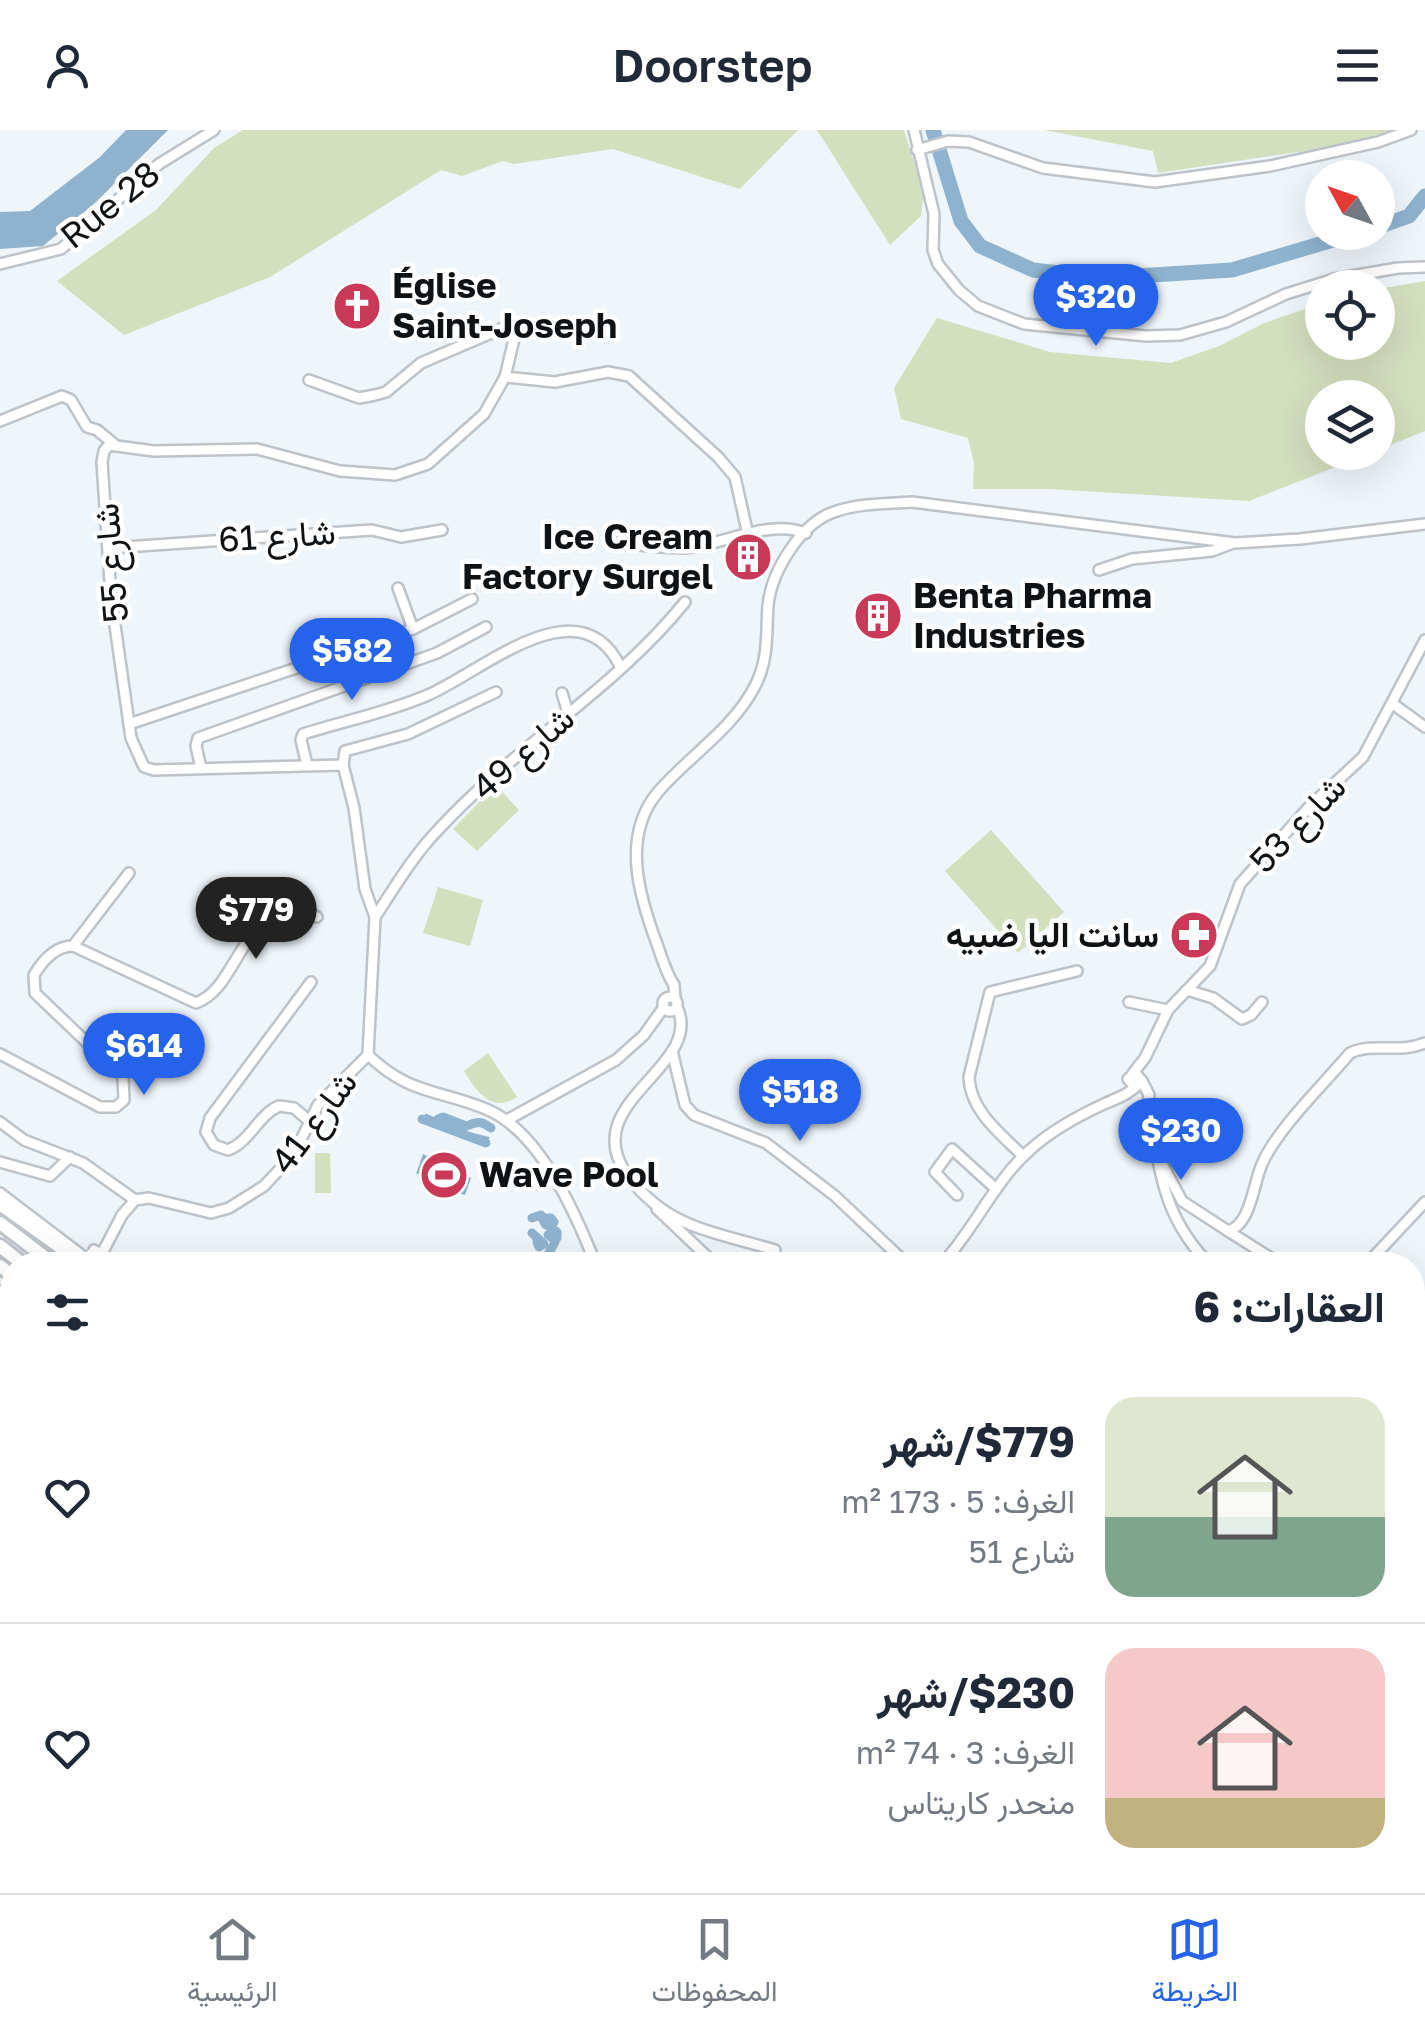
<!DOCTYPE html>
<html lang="ar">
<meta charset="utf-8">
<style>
body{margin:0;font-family:"Golos Text",Vazirmatn,sans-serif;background:#f2f2f3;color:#1f2937;direction:rtl;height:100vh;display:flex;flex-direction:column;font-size:38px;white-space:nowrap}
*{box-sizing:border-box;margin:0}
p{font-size:32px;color:#747a83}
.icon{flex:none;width:55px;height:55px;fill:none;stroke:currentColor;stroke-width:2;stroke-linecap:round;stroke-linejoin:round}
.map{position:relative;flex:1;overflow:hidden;direction:ltr}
.details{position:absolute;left:0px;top:1122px;width:1425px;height:642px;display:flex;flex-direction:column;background:#fff;border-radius:40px 40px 0 0;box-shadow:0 10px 40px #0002;direction:rtl}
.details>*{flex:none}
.needle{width:65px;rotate:310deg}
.buttons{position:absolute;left:1305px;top:30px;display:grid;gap:20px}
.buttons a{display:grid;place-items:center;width:90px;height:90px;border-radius:50%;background:#fff;box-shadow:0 10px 40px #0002;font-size:50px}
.price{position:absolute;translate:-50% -85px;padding:0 22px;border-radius:35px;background:#2563eb;color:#fff;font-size:32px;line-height:65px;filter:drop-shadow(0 2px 5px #0008)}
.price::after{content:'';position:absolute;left:50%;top:60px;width:30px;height:22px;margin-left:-15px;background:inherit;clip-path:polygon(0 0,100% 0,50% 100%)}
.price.selected{background:#222;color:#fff}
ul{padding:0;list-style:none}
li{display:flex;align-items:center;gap:30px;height:250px;padding:0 40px}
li+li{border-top:2px solid #e0e1e3}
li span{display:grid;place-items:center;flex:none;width:280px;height:200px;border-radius:30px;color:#555}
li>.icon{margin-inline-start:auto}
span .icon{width:120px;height:120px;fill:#fffc;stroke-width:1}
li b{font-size:42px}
h2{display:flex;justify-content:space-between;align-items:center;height:120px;padding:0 40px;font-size:42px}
header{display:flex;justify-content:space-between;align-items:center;height:130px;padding:0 40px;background:#fff;font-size:45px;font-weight:600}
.menu{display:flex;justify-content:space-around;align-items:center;height:140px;border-top:2px solid #e0e1e3;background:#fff;font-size:28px;color:#747a83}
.menu a{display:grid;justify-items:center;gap:5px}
.menu .selected{color:#2563eb}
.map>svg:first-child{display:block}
</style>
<header><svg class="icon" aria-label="menu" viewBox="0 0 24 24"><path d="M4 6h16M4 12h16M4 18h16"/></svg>Doorstep<svg class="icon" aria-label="person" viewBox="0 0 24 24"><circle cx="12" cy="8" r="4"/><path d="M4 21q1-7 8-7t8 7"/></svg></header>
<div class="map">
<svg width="1425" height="1763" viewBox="0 0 1425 1763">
<rect width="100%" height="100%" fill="#eef5fb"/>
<g fill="#d4dfbe">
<polygon points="243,0 798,0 740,59 613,19 514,34 503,31 462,46 441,40 270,147 124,205 57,151 156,80 214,18"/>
<polygon points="817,0 904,0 924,63 921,86 890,115"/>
<polygon points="1044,0 1398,0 1371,11 1158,43 1153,21"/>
<polygon points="1425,151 1425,301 1378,320 1378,268 1322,268 1322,322 1371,323 1249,371 1048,359 973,359 974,333 968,308 901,289 894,258 937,188 1050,222 1171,233 1219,216 1264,193 1322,173 1322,212 1378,212 1378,159"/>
<polygon points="496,655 519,680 477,721 453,699"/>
<polygon points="991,700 1064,782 1018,823 945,741"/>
<polygon points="438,757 483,770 470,816 423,803"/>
<path d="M488,923l29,44c-25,17 -41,-6 -53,-26z"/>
<polygon points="315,1023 330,1023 331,1063 315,1063"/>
</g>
<g fill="#8fb3cf">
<polygon points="126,0 168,0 95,73 43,116 0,119 0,82 30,81 100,27"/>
<polygon points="423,1024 471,1048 465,1065 445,1059 440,1061 422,1043 416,1044"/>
<polygon points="0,1289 12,1298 12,1752 376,1753 372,1763 13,1763 4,1754 0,1755"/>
</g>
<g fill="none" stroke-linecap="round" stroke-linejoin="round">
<g stroke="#8fb3cf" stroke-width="2.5">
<polyline points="426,985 464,1002 488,1008"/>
<polyline points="445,995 466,1000"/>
<polyline points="472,1005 487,1011"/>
</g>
<g stroke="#8fb3cf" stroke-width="9">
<polyline points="422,989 486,1013"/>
<path d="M438,989l5,-2 23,9c12,-4 13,-6 25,2"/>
<path d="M532,1088l9,-3c3,6 3,12 10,11l3,-4 -3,-4h-6l-1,2c0,4 2,5 6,6l3,-4 -3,-3h-5v4c4,4 8,6 12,9v6l-2,2 -7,-5 6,-3c5,8 -2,15 -6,22"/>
<polyline points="532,1103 544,1114 539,1117 537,1112"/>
</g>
<g stroke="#8fb3cf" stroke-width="15">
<polyline points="933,0 961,91 980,116 1033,140 1104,148 1232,140 1360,102"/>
<polyline points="1378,97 1409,86 1425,66"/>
</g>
<g stroke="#bdc3c9" stroke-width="14">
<g id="minor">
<polyline points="914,0 934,84 933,120 938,134 959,160 978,176 1024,194 1146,206 1180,205 1226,192 1286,164 1334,149 1398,138 1425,137"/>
<polyline points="917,20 948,11 969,12 1043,38 1155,52 1270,36 1378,12 1411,0"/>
<polyline points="0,134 61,119 159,34 214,0"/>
<polyline points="505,247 555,252 608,242 629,246 718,327 735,347 748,405"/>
<polyline points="309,250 359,268 375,265 386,262 421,233 503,198 509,198 515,205 505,247 484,284 428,334 395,345 340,341 257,319 154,321 109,315 104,321 102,332 111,467 131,608 144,637 154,640 343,635 354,678 365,759 375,787 368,925"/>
<polyline points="0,291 62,266 71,270 87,297 97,300 114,314"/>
<path d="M612,413c23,1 47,5 71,5 40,-2 85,-30 123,-15"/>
<polyline points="110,418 372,400 401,407 442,400"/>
<polyline points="1099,440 1132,429 1212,421 1233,413"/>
<polyline points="398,458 413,499"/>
<polyline points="562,563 568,583"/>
<polyline points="1393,574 1425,597"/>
<polyline points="129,594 413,499 472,469"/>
<path d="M307,635l-6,-25 2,-6c41,-13 86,-22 125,-39 55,-24 152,-113 193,-27"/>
<polyline points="343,635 345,621 408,604 496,562"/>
<polyline points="201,638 196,616 198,608 437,523 486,497"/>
<path d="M375,787c20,-30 38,-61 63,-87 76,-83 177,-141 247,-228"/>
<polyline points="73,816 129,743"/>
<polyline points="1187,860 1213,868 1242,889 1251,885 1262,872"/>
<circle cx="670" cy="874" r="7"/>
<path d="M675,868l-1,-13c-8,-12 -12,-27 -17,-41 -18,-48 -36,-108 1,-152 31,-36 75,-63 97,-106 14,-27 11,-52 13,-81 4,-35 34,-84 69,-94 24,-8 50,-7 75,-9l323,41 65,-4 125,-15"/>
<polyline points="1129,872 1168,880"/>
<path d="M677,877c29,62 -109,97 -45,174 16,20 38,36 62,45 26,10 54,16 81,24"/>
<polyline points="672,921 685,975 694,985 766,1013 835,1066 908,1135"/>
<path d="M0,924l100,53h16l8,-7 -1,-23 -88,-84 -1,-18c9,-15 21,-29 39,-29l123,57c35,-13 41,-66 75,-84 9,-5 21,-7 31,-10l15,8"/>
<path d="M368,925c42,40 69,34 118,54 54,22 90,105 110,156"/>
<polyline points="1133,943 1145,928 1168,880 1210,836 1240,754 1310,676 1363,627 1425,510"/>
<path d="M1142,951l7,14 -1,11c13,65 13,109 62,159"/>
<path d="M308,990l-14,-12 -15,-2c-21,9 -29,36 -51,44l-14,-5 -8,-13 4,-14 101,-136"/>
<polyline points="507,990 616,930 644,905 664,877"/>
<polyline points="0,992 24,1010 83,1033 135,1070"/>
<path d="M1157,1024l25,47 46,30c23,-6 25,-47 34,-67 15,-35 62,-80 88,-111 23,-11 48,1 75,-10"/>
<path d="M1023,1026c-22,-22 -53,-45 -54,-79l21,-85 87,-21"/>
<polyline points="0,1032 50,1046 70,1027"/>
<polyline points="0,1063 92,1133"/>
<polyline points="957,1065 935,1042 952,1019 996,1059"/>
<polyline points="657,1079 716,1135"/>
<polyline points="1228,1101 1282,1135"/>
<polyline points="94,1120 116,1135"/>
<polyline points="96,1135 122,1085 135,1070 149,1068 211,1083 229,1078 264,1056 294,1024 318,975 368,925"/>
<path d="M941,1135c34,-36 53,-84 90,-116 21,-19 47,-33 73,-45 16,-7 26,-10 38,-23l-7,-8 -7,6 7,8"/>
<polyline points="1366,1135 1425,1072"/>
<polyline points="0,1228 12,1238"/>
<polyline points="1425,1450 1422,1471 1425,1479"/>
<polyline points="1412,1641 1425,1630"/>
<polyline points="511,1752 517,1763"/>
<polyline points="616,1752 623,1763"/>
<polyline points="1228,1752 1229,1763"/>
<polyline points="1399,1752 1404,1763"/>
</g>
</g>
<g stroke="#bdc3c9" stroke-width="18">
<g id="highway">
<polyline points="0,1074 85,1135"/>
<polyline points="0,1093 55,1135"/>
<polyline points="0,1116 24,1135"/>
<polyline points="0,1136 12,1145"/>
<polyline points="0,1163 12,1172"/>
<polyline points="538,1752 541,1763"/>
<polyline points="572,1752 579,1763"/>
<polyline points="593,1752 601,1763"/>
</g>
</g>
<use href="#minor" stroke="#fff" stroke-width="9"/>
<use href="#highway" stroke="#fff" stroke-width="12"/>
<g stroke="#bdc3c9" stroke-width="14" stroke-linecap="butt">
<polyline id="minor-bridge" points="83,1135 91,1124"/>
</g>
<use href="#minor-bridge" stroke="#fff" stroke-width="9"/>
</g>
<defs>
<g id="church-disc" transform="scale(2.5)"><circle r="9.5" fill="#ca3a58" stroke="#fff"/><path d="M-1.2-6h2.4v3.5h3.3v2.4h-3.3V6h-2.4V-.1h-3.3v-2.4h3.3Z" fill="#fff"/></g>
<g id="building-disc" transform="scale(2.5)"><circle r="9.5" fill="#ca3a58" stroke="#fff"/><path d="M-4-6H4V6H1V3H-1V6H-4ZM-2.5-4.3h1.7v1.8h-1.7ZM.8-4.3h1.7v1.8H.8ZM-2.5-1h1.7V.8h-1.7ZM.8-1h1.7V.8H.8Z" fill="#fff"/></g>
<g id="pharmacy-disc" transform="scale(2.5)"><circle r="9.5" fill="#ca3a58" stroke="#fff"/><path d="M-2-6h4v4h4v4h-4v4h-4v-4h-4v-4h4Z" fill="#fff"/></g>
<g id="stadium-disc" transform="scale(2.5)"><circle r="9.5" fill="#ca3a58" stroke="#fff"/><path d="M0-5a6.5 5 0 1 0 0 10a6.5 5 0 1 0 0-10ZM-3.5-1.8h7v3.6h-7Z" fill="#fff"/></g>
</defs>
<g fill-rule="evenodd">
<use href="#church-disc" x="357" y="176"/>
<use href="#building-disc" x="748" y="427"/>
<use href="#building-disc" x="878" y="486"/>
<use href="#pharmacy-disc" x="1194" y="805"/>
<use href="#stadium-disc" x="444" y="1045"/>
</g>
<g text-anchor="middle" stroke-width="9" stroke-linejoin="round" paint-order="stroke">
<g font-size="35" fill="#0f1214" stroke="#fff">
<text transform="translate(110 75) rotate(-39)" y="12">Rue 28</text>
<text transform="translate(277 406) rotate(-4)" y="12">شارع 61</text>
<text transform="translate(111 433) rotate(-95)" y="12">شارع 55</text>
<text transform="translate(523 623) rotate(-41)" y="12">شارع 49</text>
<text transform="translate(1298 694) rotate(-46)" y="12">شارع 53</text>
<text transform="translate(314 992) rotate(-53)" y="12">شارع 41</text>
</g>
<g font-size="35" font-weight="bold" fill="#0f1214" stroke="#fff" text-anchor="start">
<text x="392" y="168">Église<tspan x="392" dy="40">Saint-Joseph</tspan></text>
<text x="713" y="419" text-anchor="end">Ice Cream<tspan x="713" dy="40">Factory Surgel</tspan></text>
<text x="913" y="478">Benta Pharma<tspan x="913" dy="40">Industries</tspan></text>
<text x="1159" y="817" text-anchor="end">سانت اليا ضبيه</text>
<text x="479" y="1057">Wave Pool</text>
</g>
</g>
</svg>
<div class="buttons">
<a><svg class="needle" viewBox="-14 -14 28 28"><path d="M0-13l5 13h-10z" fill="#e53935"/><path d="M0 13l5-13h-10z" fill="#747a83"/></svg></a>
<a><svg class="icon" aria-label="locate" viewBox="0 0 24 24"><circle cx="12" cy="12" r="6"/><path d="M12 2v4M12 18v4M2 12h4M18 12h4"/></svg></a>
<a><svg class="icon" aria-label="layers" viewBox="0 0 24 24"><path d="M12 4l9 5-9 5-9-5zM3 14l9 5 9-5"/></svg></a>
</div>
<b class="price" style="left:1096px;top:219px">$320</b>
<b class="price" style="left:352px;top:573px">$582</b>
<b class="price selected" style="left:256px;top:832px">$779</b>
<b class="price" style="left:144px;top:968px">$614</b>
<b class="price" style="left:800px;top:1014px">$518</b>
<b class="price" style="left:1181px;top:1053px">$230</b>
<section class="details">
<h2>العقارات: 6<svg class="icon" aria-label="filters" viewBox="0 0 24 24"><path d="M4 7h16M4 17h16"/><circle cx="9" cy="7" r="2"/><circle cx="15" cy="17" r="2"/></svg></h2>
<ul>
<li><span style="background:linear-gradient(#dfe7d0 60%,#7fa58c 0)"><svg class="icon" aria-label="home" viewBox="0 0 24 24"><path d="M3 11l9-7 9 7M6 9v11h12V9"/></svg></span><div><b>$779/شهر</b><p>الغرف: 5 · 173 m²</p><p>شارع 51</p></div><svg class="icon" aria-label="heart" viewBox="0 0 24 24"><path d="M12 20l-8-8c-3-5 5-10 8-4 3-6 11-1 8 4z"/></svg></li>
<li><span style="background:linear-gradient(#f6c9c9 75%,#c2b280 0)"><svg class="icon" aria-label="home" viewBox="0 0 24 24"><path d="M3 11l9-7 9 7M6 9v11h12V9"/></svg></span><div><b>$230/شهر</b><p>الغرف: 3 · 74 m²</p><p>منحدر كاريتاس</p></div><svg class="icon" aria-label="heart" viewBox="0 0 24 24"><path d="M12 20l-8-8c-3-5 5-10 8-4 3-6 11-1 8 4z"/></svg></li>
</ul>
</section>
</div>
<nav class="menu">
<a class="selected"><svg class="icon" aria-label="map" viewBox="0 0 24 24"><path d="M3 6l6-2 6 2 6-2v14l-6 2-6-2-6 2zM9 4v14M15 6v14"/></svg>الخريطة</a>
<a><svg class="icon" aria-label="saved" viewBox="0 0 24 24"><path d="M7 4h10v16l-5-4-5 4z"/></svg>المحفوظات</a>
<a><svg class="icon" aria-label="home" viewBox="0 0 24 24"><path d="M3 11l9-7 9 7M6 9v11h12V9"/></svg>الرئيسية</a>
</nav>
